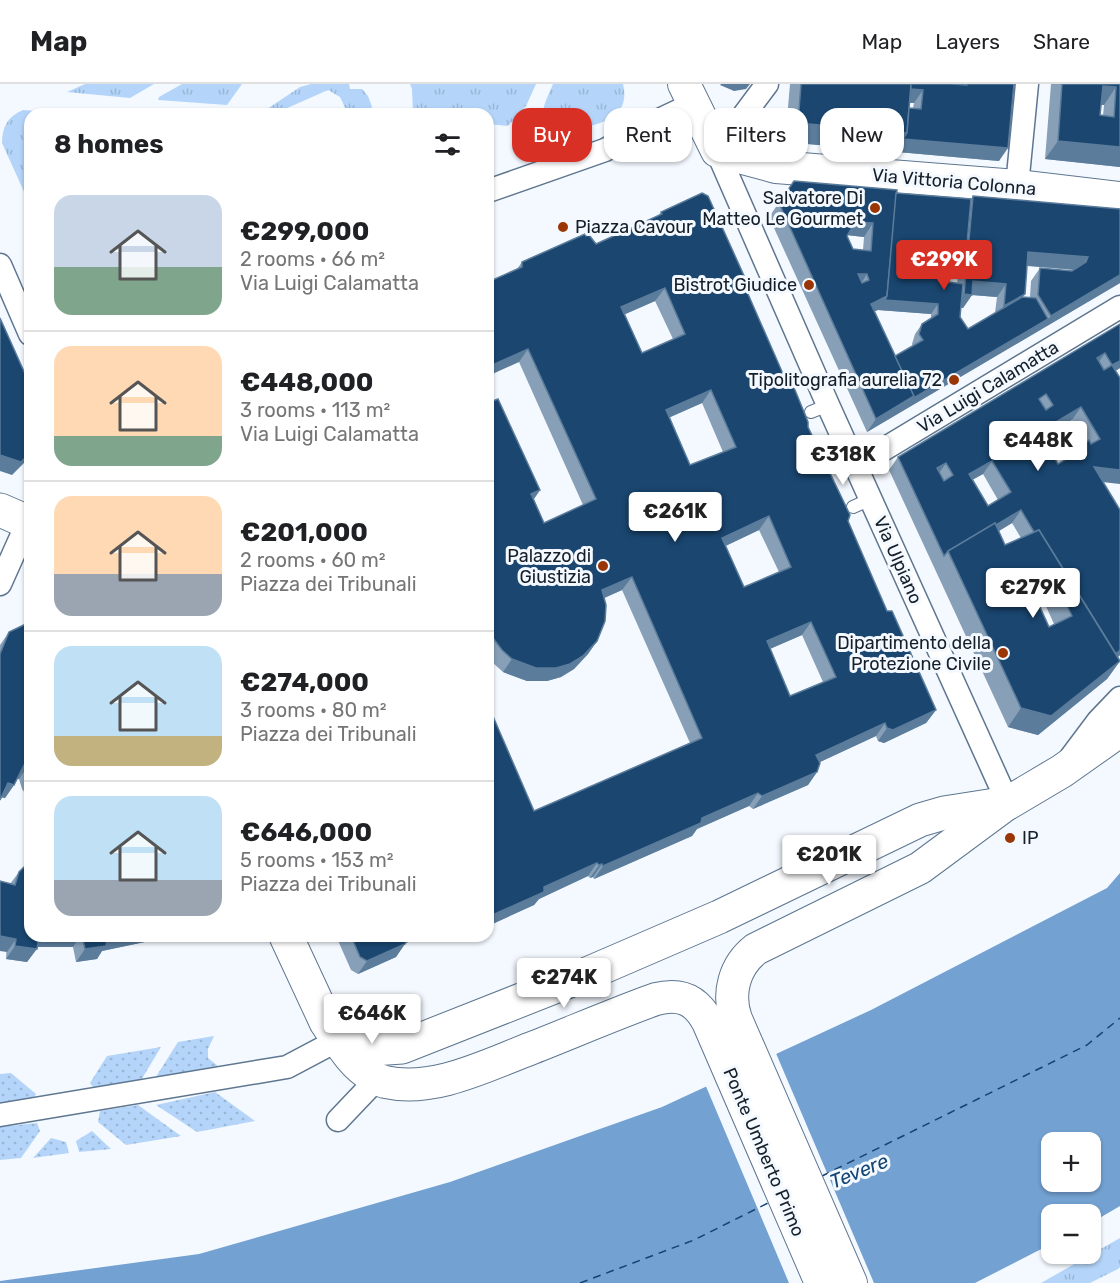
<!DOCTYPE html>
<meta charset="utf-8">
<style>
body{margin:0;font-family:Rubik,sans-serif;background:#f6f6f6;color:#202124;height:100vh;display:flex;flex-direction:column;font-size:22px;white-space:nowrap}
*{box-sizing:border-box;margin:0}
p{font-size:20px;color:#757577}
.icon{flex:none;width:33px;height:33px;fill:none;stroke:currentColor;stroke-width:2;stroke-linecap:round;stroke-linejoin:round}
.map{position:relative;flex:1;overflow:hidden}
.drawer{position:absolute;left:24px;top:24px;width:470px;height:834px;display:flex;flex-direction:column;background:#fff;border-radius:18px;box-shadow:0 2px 4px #0004}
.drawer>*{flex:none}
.guide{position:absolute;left:512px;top:24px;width:518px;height:54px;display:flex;gap:12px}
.controls{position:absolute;left:1041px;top:1048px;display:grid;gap:12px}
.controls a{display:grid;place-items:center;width:60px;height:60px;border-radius:12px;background:#fff;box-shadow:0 2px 4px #0004;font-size:30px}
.price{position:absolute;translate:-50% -51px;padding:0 14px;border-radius:6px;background:#fff;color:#222;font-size:20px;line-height:39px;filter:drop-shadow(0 2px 3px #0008)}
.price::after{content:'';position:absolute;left:50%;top:36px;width:18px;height:14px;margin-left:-9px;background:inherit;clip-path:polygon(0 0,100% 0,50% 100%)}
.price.on{background:#d93025;color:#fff}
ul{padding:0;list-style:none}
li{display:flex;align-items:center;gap:18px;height:150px;padding:0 30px}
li+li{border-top:2px solid #e0e0e0}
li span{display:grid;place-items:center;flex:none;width:168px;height:120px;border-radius:18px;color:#555}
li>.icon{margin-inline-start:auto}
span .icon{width:72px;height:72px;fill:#fffc;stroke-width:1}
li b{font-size:26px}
h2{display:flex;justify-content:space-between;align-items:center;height:72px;padding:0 30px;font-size:26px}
.pill{padding:0 21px;border-radius:18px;background:#fff;box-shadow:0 2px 4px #0004;font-size:21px;line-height:54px}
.pill.on{background:#d93025;color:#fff}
header{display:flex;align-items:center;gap:36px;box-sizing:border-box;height:84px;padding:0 30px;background:#fff;border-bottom:2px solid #e0e0e0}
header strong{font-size:28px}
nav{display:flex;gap:33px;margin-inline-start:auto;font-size:21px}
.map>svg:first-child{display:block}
</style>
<header>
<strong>Map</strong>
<nav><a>Map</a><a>Layers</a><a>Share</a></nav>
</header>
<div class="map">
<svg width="1120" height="1199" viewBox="0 0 1120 1199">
<defs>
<pattern id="grass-tufts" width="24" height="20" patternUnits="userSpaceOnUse" patternTransform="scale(1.5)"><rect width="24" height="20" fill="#b4d5f9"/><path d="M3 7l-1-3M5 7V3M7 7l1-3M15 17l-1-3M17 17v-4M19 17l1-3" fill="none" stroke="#9ab6d5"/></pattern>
<pattern id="park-dots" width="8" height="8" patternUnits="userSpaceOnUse" patternTransform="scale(1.5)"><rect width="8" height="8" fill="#b4d5f9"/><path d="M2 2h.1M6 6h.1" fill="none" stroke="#9ab6d5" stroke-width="1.8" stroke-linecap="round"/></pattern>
</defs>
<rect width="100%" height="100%" fill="#f4f9ff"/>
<g fill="url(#grass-tufts)">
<polygon points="85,0 154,0 130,14 67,8"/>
<polygon points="182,0 242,0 227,21 158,16 159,13"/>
<polygon points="311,0 349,0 350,5 362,5 368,12 372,23 368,30 348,30 340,13 328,6 285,25 284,30 266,30 264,27 300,3"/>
<polygon points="410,0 536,0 526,22 508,42 488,40 488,30 413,30 412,5"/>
<path d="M553,0h70c10,41 -37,42 -64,48 -28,-6 -13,-31 -6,-48z"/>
<path d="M23,26l50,4h-43v91l-28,-62c0,-16 6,-27 21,-33z"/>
<polygon points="1120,1154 1120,1183 1118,1185 1090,1199 1041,1199"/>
</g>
<g fill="url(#park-dots)">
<polygon points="214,952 208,965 208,974 218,982 212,987 152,999 178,958"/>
<polygon points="161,963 137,1003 97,1009 90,999 107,972"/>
<polygon points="11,989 36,1010 30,1021 0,1025 0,990"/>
<polygon points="215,1008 255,1037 197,1048 156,1021"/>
<polygon points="138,1021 181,1052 126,1061 98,1038 100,1027"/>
<polygon points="37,1039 40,1047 21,1074 0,1076 0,1043"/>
<polygon points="92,1047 111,1065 79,1068 76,1057"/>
<polygon points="51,1054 66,1058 69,1069 33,1074"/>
</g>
<path fill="#73a1d1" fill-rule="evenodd" d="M1120,789v333l-29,17 -1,-8h-38l-1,29 -76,39h-975v-2l199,-27 251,-72 212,-75 209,-97 236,-122zM1052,1059h38v39h-38z"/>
<polygon fill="#f4f9ff" points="775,967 874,1199 789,1199 705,1000"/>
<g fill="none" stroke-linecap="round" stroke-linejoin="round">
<g stroke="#134472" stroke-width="1.5" stroke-dasharray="8 6" stroke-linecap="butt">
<polyline points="822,1092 1087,961 1120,934"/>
<polyline points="580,1199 694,1156 770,1118"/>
</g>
<g stroke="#5e768f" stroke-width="14">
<g id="lane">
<polyline points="811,328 828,321"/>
<polyline points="853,423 871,415"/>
</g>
</g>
<g stroke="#5e768f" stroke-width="25">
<g id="street">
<polyline points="767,0 717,67 828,321 1008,719"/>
<polyline points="1017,102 1027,0"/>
<polyline points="488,107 605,66 657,37 693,20"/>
<polyline points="0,181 30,250"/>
<polyline points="856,382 1120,223"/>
<polyline points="0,500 30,433"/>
<polyline points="1071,673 1098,637 1120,614"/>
<polyline points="0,1031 287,983 338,956"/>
<polyline points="338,1036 377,995"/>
</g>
</g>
<g stroke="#5e768f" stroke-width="34">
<g id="secondary">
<polyline points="684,0 717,67 776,83 1017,102 1120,114"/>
<path d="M338,956c11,18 26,36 47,42 49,11 102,-17 147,-34 41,-16 82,-34 124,-49 24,-6 40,0 52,23l113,261"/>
<path d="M851,1199l-115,-264c-9,-25 -2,-53 20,-70l164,-81 88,-65"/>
</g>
</g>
<g stroke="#5e768f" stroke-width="35">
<g id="primary">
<polyline points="0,426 30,439"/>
<polyline points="286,852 326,938 338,956 373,965 402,963 587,890 719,833 920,736 944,729 1008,719 1062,687 1120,646"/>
</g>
</g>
<use href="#lane" stroke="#fff" stroke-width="12"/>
<use href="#street" stroke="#fff" stroke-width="22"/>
<use href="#secondary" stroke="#fff" stroke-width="32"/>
<use href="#primary" stroke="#fff" stroke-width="33"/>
</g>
<g fill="#87a0b8" fill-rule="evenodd">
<path d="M790,0l169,1 55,-1 -15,77 -214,-19zM909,19h5l-1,5h-4z"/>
<path d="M1051,0h69v83l-75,-8zM1101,21h3l-1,11 -3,-1z"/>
<path d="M794,97l102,12 75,6 2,-3 147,13v74l-253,149 -98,-215zM847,151l17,2 -1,13 -10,-1zM1027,182l46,4 -1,1 -32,-3 -9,13 -1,16h-8l3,-3zM949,191l9,1 -1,7 -8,-1zM972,211l25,2 -2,16 -27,16 -8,-12 1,-9h2zM878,226l53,4v4l-9,6 -7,10 -3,10 1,2 -18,10 -21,-45z"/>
<path d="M661,128l87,82 39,89 21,44 79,184 49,99 -10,13 -42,20 -6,-2 -2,-5 -56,26 -3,10 -9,13 -55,24 -4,-3 -52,23 -5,7 -98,43 -1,-2 -3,1 -2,-2 -49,23 -5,6 -46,21v-221l46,106 156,-68 -68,-153 -18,8 -7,43 -9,13 -14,15 -13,8 -14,4h-20l-24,-9 -10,-9 -5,-7v-259l52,93 -6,9 10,24 39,-18 -64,-143 -2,-93 5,-7 64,-26 10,8 61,-27zM655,217l18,38 -31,14 -17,-39zM702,319l21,49 -33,13 -20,-48zM759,446l20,42 -35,15 -19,-41zM802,551l21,47 -33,14 -20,-47z"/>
<path d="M1120,240v44l-5,3 -12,111 17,28v145l-2,2 2,4 -13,18 -69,56 -30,-8 -119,-257 9,-13zM1072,336l13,22 -15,10 -7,9 -5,3 -16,-26zM983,390l15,26 -10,6 -16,-26zM1012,439l9,15 -16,7 -6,-14zM1040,509l14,31 -5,3 -14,-31z"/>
<polygon points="30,538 30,716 22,705 19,695 17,694 14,701 5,714 1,713 0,716 0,561 9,548"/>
<polygon points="19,788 30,852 173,852 102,867 97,875 76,878 73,863 37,863 27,878 6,875 10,800"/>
<polygon points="336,852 422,852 405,859 396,873 358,890 351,886"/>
</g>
<g fill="#5b7c9b">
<polygon points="721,0 750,0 746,5 734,7 720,1"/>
<polygon points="1103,2 1116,3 1104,21 1090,20"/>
<polygon points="908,5 923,6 914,19 898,18"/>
<polygon points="798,39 907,49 1008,64 999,77 785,58"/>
<polygon points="1058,57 1120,63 1120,83 1045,75"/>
<polygon points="855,138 873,139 864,153 846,151"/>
<polygon points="1028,168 1088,173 1079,186 1019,181"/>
<polygon points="950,180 965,182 958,192 943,190"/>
<polygon points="858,190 867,190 858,204"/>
<polygon points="1120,191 1120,199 867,348 876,335 1048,235 1051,232"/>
<polygon points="973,197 1006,200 997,213 972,211 963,224 955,223"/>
<polygon points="665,204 655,217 612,236 621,223"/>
<polygon points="1025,210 1015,223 995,235 1004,222"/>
<polygon points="887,212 938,220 931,230 878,226 861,233 871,220"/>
<polygon points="528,265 519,278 488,292 488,283"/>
<polygon points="1105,269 1096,282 1097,274"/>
<polygon points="1120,277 1120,284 1103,295 1112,281"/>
<polygon points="711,306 702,319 657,339 666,326"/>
<polygon points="1081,323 1072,336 1030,361 1039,348"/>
<polygon points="30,369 30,373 12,391 0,387 0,371"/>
<polygon points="992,377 983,390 959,403 969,390"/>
<polygon points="946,379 937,392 937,384"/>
<polygon points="1094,383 1120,386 1120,400 1084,396"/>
<polygon points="540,406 531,419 531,410"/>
<polygon points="1021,426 1012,439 951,476 949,470"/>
<polygon points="769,432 759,446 713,468 722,454"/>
<polygon points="1052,491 1040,509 1017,520 1030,501"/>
<polygon points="632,493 622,506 593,519 602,506"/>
<polygon points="811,538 802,551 758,570 767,557"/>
<polygon points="493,554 488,561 488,556"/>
<polygon points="597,557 588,570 574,585 561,593 547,597 527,597 503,588 512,575"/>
<polygon points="1120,566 1120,571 1101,588 1111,575"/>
<polygon points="1120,577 1107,595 1038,651 1008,643 1021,624"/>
<polygon points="936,626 926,639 884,659 878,657 887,644"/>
<polygon points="885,639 876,652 807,684 816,671"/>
<polygon points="24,681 28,682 19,695 15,694"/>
<polygon points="817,688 808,701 753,725 762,712"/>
<polygon points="8,699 14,701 5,714 0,713"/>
<polygon points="758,709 749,722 697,745 692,752 594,795 603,782 702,734"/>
<polygon points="597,779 588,792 539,815 534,821 488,842 488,833 544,803"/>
<polygon points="602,780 593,793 590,794 599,781"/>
<polygon points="0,852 16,855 7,868 0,867"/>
<polygon points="38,852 80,852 73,863 30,863"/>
<polygon points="122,852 173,852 102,867 97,875 76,878 85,865 107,855"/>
<polygon points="405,852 422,852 397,863"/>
<polygon points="405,860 396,873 358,890 367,877"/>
<polygon points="15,862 37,865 27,878 6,875"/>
</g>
<g fill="#1a4670" stroke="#5b7c9b" stroke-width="1.5" fill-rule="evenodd">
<polygon points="801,0 911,0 907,49 798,39"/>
<polygon points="911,0 951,0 967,1 967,0 1014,0 1008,64 903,55 907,49 909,24 921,25 923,6 911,5"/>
<path d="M1062,0h58v63l-62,-6zM1103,2l13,1 -2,30 -14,-2z"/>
<path d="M794,97l103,9 -10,106 -16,8 43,92 -38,23 -97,-216zM855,138l18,1 -2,28 -18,-2 -6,-13zM858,190h9l2,6 -7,3z"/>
<path d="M702,109l6,3 42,93 -2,5 39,89 6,2 15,37v5l42,88 -2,6 39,90h5l44,99 -43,20 -6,-2 -2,-5 -69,32 4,8 -3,9 -55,24 -4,-3 -56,25 -1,5 -98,43 -1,-2 -3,1 -2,-2 -53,24v5l-56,25v-212l46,106 168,-73 -70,-161 -30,13 4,15 -1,16 -8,20 -14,15 -13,8 -14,4h-20l-24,-9 -10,-9 -9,-12 -5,2v-243l2,5 8,-3 42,91 -9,4 13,29 52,-24 -68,-150 -40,18v-85l34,-15v-5l63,-28 1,2 3,-1 7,9 66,-30 -1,-2zM665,204l20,46 -43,19 -21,-46zM711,306l25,57 -46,18 -24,-55zM769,432l22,51 -47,20 -22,-49zM811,538l25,55 -46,19 -23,-55z"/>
<polygon points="896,109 971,115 965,182 950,180 949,198 963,200 960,233 968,245 1022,213 1036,214 1048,235 912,315 914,312 895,272 923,256 919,250 922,240 938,230 938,220 885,216 887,212"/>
<polygon points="973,112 1120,125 1120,191 1051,232 1038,211 1040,184 1072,187 1086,178 1088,173 1028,168 1025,210 1004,222 1006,200 973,197 972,211 964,210"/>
<polygon points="0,234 30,301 30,369 21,378 0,371"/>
<path d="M1120,240v37l-8,4 -7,-12 -8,5 7,12 8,-5 8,13v92l-26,-3 26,43v140l-4,4 -77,-124 -5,2 -13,-22 -25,15 -1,-2 -47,28 -4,5 -46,-99zM1046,310l7,11 -7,5 -7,-11zM1081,323l19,32 -9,5 -2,-4 -19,12 2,4 -14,8 -19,-32zM992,377l19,31 -23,14 -19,-32zM946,379l7,12 -9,6 -7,-13z"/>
<path d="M995,439l10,22 34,-15 81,131 -69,55 -30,-8 -73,-157zM1052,491l20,41 -23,11 -19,-42z"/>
<polygon points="30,538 30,690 28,682 24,681 14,701 8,699 0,716 0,570 9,548"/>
<polygon points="24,783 30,784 30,852 39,852 37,865 15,862 16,855 0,852 0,797 15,801 19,788"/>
<polygon points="82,852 122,852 107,855 106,862 85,865"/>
<polygon points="351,852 407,852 408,854 405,860 367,877 360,873"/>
</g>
<g fill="#9a3505" stroke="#f4f9ff" stroke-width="2">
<circle cx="875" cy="124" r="6"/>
<circle cx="563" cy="143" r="6"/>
<circle cx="809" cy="201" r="6"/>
<circle cx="954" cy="296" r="6"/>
<circle cx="603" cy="482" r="6"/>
<circle cx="1003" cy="569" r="6"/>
<circle cx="1010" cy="754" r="6"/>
</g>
<g text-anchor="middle" stroke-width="6" stroke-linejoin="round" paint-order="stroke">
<g font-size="18" fill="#151f29" stroke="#f4f9ff">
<text transform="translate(954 98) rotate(5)" y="6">Via Vittoria Colonna</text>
<text transform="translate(988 303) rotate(-31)" y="6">Via Luigi Calamatta</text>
<text transform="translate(898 476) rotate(66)" y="6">Via Ulpiano</text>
<text transform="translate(764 1068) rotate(67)" y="6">Ponte Umberto Primo</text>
</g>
<g font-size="18" fill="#151f29" stroke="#f4f9ff" text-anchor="end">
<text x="863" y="120">Salvatore Di<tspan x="863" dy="21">Matteo Le Gourmet</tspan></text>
<text x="575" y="149" text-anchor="start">Piazza Cavour</text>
<text x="797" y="207">Bistrot Giudice</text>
<text x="942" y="302">Tipolitografia aurelia 72</text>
<text x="591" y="478">Palazzo di<tspan x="591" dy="21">Giustizia</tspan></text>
<text x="991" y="565">Dipartimento della<tspan x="991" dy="21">Protezione Civile</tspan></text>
<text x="1022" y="760" text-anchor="start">IP</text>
</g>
<g font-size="20" font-style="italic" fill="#134472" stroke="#f4f9ff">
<text transform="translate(859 1087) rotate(-22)" y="7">Tevere</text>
</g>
</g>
</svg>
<div class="controls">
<a>+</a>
<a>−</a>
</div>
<b class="price on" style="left:944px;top:207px">€299K</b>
<b class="price" style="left:1038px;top:388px">€448K</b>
<b class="price" style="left:843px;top:402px">€318K</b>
<b class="price" style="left:675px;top:459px">€261K</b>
<b class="price" style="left:1033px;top:535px">€279K</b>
<b class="price" style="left:829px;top:802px">€201K</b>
<b class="price" style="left:564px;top:925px">€274K</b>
<b class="price" style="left:372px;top:961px">€646K</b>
<div class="guide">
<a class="pill on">Buy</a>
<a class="pill">Rent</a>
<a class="pill">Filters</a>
<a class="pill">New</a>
</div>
<section class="drawer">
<h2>8 homes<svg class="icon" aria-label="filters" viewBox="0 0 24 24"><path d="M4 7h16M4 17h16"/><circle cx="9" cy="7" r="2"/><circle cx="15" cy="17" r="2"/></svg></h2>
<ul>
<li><span style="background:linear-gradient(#c9d6e8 60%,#7fa58c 0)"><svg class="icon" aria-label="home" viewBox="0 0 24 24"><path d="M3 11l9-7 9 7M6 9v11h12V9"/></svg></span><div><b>€299,000</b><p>2 rooms · 66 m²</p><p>Via Luigi Calamatta</p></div></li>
<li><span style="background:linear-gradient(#ffd9b3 75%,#7fa58c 0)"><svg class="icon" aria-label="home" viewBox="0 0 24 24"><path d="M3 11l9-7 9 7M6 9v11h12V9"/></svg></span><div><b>€448,000</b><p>3 rooms · 113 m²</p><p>Via Luigi Calamatta</p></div></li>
<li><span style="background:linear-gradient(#ffd9b3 65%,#9aa5b1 0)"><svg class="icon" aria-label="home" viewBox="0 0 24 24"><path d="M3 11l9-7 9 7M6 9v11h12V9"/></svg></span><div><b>€201,000</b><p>2 rooms · 60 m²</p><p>Piazza dei Tribunali</p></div></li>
<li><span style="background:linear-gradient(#bfe0f5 75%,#c2b280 0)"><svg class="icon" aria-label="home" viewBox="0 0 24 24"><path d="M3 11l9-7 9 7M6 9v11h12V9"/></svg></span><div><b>€274,000</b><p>3 rooms · 80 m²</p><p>Piazza dei Tribunali</p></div></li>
<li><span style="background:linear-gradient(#bfe0f5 70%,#9aa5b1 0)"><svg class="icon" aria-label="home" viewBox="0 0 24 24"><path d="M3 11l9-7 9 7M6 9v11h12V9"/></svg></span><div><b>€646,000</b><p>5 rooms · 153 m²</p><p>Piazza dei Tribunali</p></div></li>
</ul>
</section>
</div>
